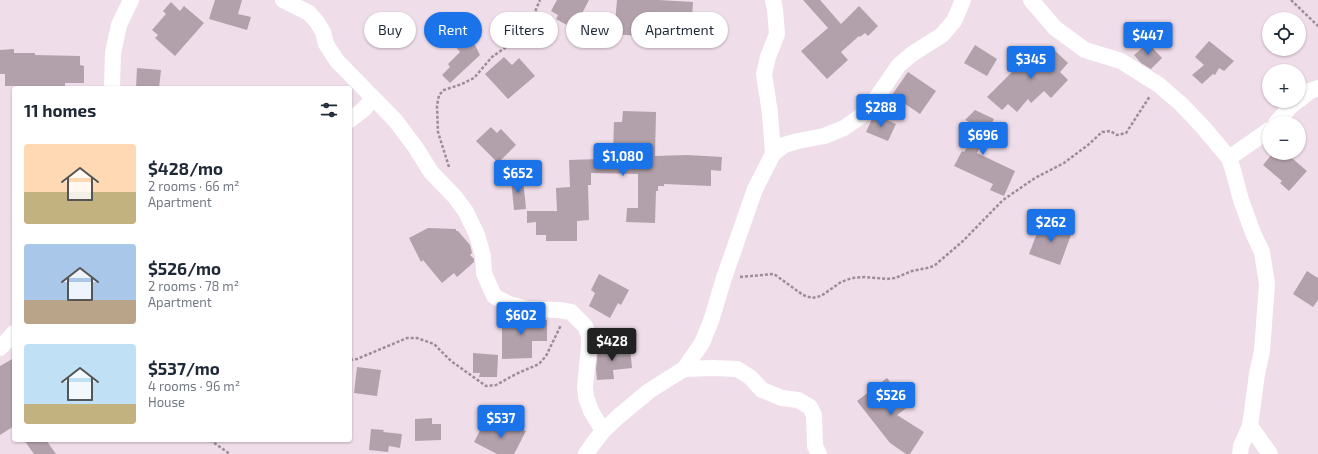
<!DOCTYPE html>
<meta charset="utf-8">
<style>
body{margin:0;font-family:"Exo 2",sans-serif;background:#f2f2f3;color:#1f2937;height:100vh;display:flex;flex-direction:column;font-size:15px;white-space:nowrap}
*{box-sizing:border-box;margin:0}
p{font-size:13px;color:#747a83}
.icon{flex:none;width:22px;height:22px;fill:none;stroke:currentColor;stroke-width:2;stroke-linecap:round;stroke-linejoin:round}
.map{position:relative;flex:1;overflow:hidden}
.sheet{position:absolute;left:12px;top:86px;width:340px;height:356px;display:flex;flex-direction:column;background:#fff;border-radius:4px;box-shadow:0 1px 3px #0004}
.sheet>*{flex:none}
.guide{position:absolute;left:364px;top:12px;width:380px;height:36px;display:flex;gap:8px}
.controls{position:absolute;left:1262px;top:12px;display:grid;gap:8px}
.controls a{display:grid;place-items:center;width:44px;height:44px;border-radius:50%;background:#fff;box-shadow:0 1px 3px #0004;font-size:20px}
.price{position:absolute;translate:-50% -34px;padding:0 9px;border-radius:4px;background:#1a73e8;color:#fff;font-size:13px;line-height:26px;filter:drop-shadow(0 1px 2px #0008)}
.price::after{content:'';position:absolute;left:50%;top:24px;width:12px;height:9px;margin-left:-6px;background:inherit;clip-path:polygon(0 0,100% 0,50% 100%)}
.price.active{background:#222;color:#fff}
ul{padding:0;list-style:none}
li{display:flex;align-items:center;gap:12px;height:100px;padding:0 12px}
li span{display:grid;place-items:center;flex:none;width:112px;height:80px;border-radius:4px;color:#555}
li>.icon{margin-inline-start:auto}
span .icon{width:48px;height:48px;fill:#fffc;stroke-width:1}
li b{font-size:17px}
h2{display:flex;justify-content:space-between;align-items:center;height:48px;padding:0 12px;font-size:17px}
.tag{padding:0 14px;border-radius:18px;background:#fff;box-shadow:0 1px 3px #0004;font-size:14px;line-height:36px}
.tag.active{background:#1a73e8;color:#fff}
.map>svg:first-child{display:block}
</style>
<div class="map">
<svg width="1318" height="454" viewBox="0 0 1318 454">
<rect width="100%" height="100%" fill="#efdde9"/>
<g fill="#b2a0ab">
<polygon points="215,0 242,0 238,14 251,17 247,30 209,19"/>
<polygon points="557,0 589,0 574,29 556,19 558,15 551,11"/>
<polygon points="617,0 658,0 693,2 691,33 654,30 653,37 614,34"/>
<polygon points="803,0 820,0 841,24 859,6 878,26 868,36 865,33 860,37 859,36 841,52 848,60 827,79 801,51 828,28"/>
<polygon points="171,2 180,11 184,6 204,23 175,56 155,38 158,35 152,30 166,14 163,11"/>
<polygon points="461,19 482,36 474,43 480,55 450,83 442,75 450,67 448,64 460,52 445,34"/>
<polygon points="1209,41 1234,61 1224,71 1219,68 1215,75 1213,74 1202,84 1192,75 1204,65 1195,57"/>
<polygon points="1148,43 1162,58 1151,69 1141,63 1134,55"/>
<polygon points="975,45 997,59 987,76 964,63"/>
<polygon points="1051,47 1068,63 1060,72 1068,80 1051,98 1044,91 1031,103 1028,99 1017,112 1008,104 1002,110 987,97 1035,49 1042,56"/>
<polygon points="14,49 14,53 35,53 35,55 80,56 80,65 84,66 84,83 65,83 65,88 24,88 24,86 5,86 5,74 0,74 0,50"/>
<polygon points="504,57 512,65 519,58 535,76 508,99 485,74"/>
<polygon points="137,68 161,70 159,88 136,88"/>
<polygon points="908,72 936,91 920,114 892,95"/>
<polygon points="975,110 994,119 977,153 1015,171 1004,196 990,190 993,184 954,166 962,151 964,152 968,146 962,142 972,123 965,120"/>
<polygon points="623,111 656,112 655,156 687,155 722,157 721,171 711,170 711,186 664,184 664,186 658,186 658,191 656,191 655,223 626,222 627,208 638,208 638,174 591,173 591,185 588,185 589,220 577,221 577,241 546,241 546,235 536,235 536,222 527,223 527,211 557,211 556,188 570,187 569,160 599,159 600,153 613,153 614,122 622,122"/>
<polygon points="876,115 896,124 888,141 866,132 872,119"/>
<polygon points="491,127 497,133 501,129 516,145 498,163 476,141"/>
<polygon points="1273,153 1286,153 1307,171 1289,191 1280,183 1282,181 1263,165"/>
<polygon points="523,179 526,209 514,210 511,180"/>
<polygon points="1042,220 1072,232 1060,265 1029,254"/>
<polygon points="428,228 456,229 456,231 458,231 470,245 472,253 470,255 474,259 474,262 457,277 454,273 442,283 423,260 421,262 409,238"/>
<polygon points="1307,271 1318,278 1318,300 1313,307 1293,294"/>
<polygon points="599,274 629,290 621,305 618,303 610,318 589,306 595,293 591,290"/>
<polygon points="515,315 529,319 529,320 547,320 547,341 532,341 532,358 502,359 502,316"/>
<polygon points="630,347 632,368 613,370 614,379 597,380 596,369 598,350"/>
<polygon points="473,353 498,355 497,377 479,377 480,373 473,373"/>
<polygon points="14,358 14,426 0,435 0,366"/>
<polygon points="357,367 381,370 377,396 354,393"/>
<polygon points="887,378 909,406 897,415 924,432 910,454 906,454 890,443 857,401"/>
<polygon points="432,418 432,424 441,424 441,440 415,441 415,419"/>
<polygon points="506,421 526,431 514,454 497,454 474,442 484,423 500,431"/>
<polygon points="371,429 384,430 383,432 402,434 400,448 389,446 388,452 369,450"/>
<polygon points="24,440 46,440 56,454 34,454"/>
</g>
<g fill="none" stroke-linecap="round" stroke-linejoin="round">
<g stroke="#9c8e97" stroke-width="2.5" stroke-dasharray="3 2" stroke-linecap="butt">
<polyline points="1291,0 1318,26"/>
<polyline points="449,167 438,132 437,106 439,95 444,90 462,84 474,78 492,57 509,45 534,14 540,0"/>
<polyline points="740,277 774,274 803,295 812,298 821,296 841,282 852,278 865,277 887,279 895,278 912,271 927,268 934,266 963,241 1003,200 1035,178 1064,163 1088,145 1102,132 1110,131 1117,135 1126,133 1150,96"/>
<polyline points="350,360 357,359 407,338 417,338 434,344 451,361 486,386 496,385 516,374 539,364 546,356 561,325"/>
<polyline points="210,440 230,454"/>
</g>
<g stroke="#fff" stroke-width="16">
<polyline points="283,0 309,13 317,22 323,32 326,44 337,61 395,120 416,148 431,172 455,197 466,212 477,235 483,256 484,273 494,296 509,304 527,309 559,310 571,312 585,326 589,336 589,347 585,387 586,397 591,411 603,431"/>
<polyline points="773,0 775,9 777,34 768,57 764,74 770,113 773,154"/>
<polyline points="1031,0 1055,28 1085,50 1121,61 1159,85 1181,104 1203,127 1229,158 1233,170 1241,200 1253,233 1262,252 1267,284 1262,351 1257,374 1250,426 1241,446 1240,454"/>
<polyline points="112,88 113,53 119,25 131,0"/>
<polyline points="1299,100 1310,91 1318,88"/>
<polyline points="350,120 364,109 373,98"/>
<polyline points="1276,123 1290,107 1297,101"/>
<polyline points="1229,158 1269,130"/>
<polyline points="0,348 14,333"/>
<polyline points="684,369 713,368 737,369 750,377 762,390 782,398 798,400 810,407 814,415 815,446 819,454"/>
<polyline points="1250,426 1270,454"/>
<polyline points="586,454 592,445 603,431 619,416 649,391 684,369 702,343 711,321 724,278 755,189 773,154 784,145 798,141 824,136 844,128 857,119 868,110 899,65 912,54 942,35 954,21 963,0"/>
</g>
</g>
</svg>
<div class="controls">
<a><svg class="icon" aria-label="locate" viewBox="0 0 24 24"><circle cx="12" cy="12" r="6"/><path d="M12 2v4M12 18v4M2 12h4M18 12h4"/></svg></a>
<a>+</a>
<a>−</a>
</div>
<b class="price" style="left:1148px;top:56px">$447</b>
<b class="price" style="left:1031px;top:80px">$345</b>
<b class="price" style="left:881px;top:128px">$288</b>
<b class="price" style="left:983px;top:156px">$696</b>
<b class="price" style="left:623px;top:177px">$1,080</b>
<b class="price" style="left:518px;top:194px">$652</b>
<b class="price" style="left:1051px;top:243px">$262</b>
<b class="price" style="left:521px;top:336px">$602</b>
<b class="price active" style="left:612px;top:362px">$428</b>
<b class="price" style="left:891px;top:416px">$526</b>
<b class="price" style="left:501px;top:439px">$537</b>
<div class="guide">
<a class="tag">Buy</a>
<a class="tag active">Rent</a>
<a class="tag">Filters</a>
<a class="tag">New</a>
<a class="tag">Apartment</a>
</div>
<section class="sheet">
<h2>11 homes<svg class="icon" aria-label="filters" viewBox="0 0 24 24"><path d="M4 7h16M4 17h16"/><circle cx="9" cy="7" r="2"/><circle cx="15" cy="17" r="2"/></svg></h2>
<ul>
<li><span style="background:linear-gradient(#ffd9b3 60%,#c2b280 0)"><svg class="icon" aria-label="home" viewBox="0 0 24 24"><path d="M3 11l9-7 9 7M6 9v11h12V9"/></svg></span><div><b>$428/mo</b><p>2 rooms · 66 m²</p><p>Apartment</p></div></li>
<li><span style="background:linear-gradient(#a9c7e8 70%,#b9a48a 0)"><svg class="icon" aria-label="home" viewBox="0 0 24 24"><path d="M3 11l9-7 9 7M6 9v11h12V9"/></svg></span><div><b>$526/mo</b><p>2 rooms · 78 m²</p><p>Apartment</p></div></li>
<li><span style="background:linear-gradient(#bfe0f5 75%,#c2b280 0)"><svg class="icon" aria-label="home" viewBox="0 0 24 24"><path d="M3 11l9-7 9 7M6 9v11h12V9"/></svg></span><div><b>$537/mo</b><p>4 rooms · 96 m²</p><p>House</p></div></li>
</ul>
</section>
</div>
